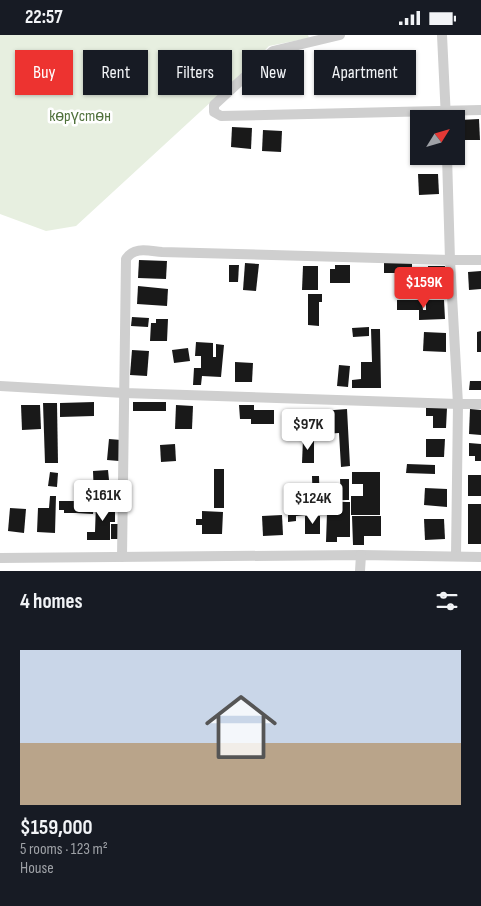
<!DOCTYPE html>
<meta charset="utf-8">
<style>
body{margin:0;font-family:"Sofia Sans Condensed",sans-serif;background:#20242c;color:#f1f3f6;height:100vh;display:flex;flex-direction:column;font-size:19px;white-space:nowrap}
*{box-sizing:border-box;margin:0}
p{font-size:16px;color:#9ea1a6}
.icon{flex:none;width:28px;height:28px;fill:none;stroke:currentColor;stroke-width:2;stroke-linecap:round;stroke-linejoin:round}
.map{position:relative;height:536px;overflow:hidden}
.details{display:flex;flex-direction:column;background:#171b24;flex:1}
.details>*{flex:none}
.top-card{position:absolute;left:15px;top:15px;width:451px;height:45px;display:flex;gap:10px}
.needle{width:32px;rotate:53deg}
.controls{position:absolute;left:410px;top:75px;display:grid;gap:10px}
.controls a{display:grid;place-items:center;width:55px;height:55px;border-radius:0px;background:#171b24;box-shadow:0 1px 4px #0004;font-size:25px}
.price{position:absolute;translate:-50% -42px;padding:0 11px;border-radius:5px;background:#fff;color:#222;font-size:16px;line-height:32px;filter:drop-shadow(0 1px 2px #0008)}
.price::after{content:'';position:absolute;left:50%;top:30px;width:15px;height:11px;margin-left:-8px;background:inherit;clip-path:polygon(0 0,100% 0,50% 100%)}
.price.selected{background:#ed3330;color:#fff}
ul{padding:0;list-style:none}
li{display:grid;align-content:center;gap:10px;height:265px;padding:0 20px}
li span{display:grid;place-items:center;height:155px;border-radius:0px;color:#555}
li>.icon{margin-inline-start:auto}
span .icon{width:90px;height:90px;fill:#fffc;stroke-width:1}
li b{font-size:21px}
h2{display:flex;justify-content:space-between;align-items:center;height:60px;padding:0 20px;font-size:21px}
.chip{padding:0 18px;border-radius:0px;background:#171b24;box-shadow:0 1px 4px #0004;font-size:18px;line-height:45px}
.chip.selected{background:#ed3330;color:#fff}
.status{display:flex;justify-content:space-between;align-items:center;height:35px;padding:0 25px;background:#171b24;direction:ltr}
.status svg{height:14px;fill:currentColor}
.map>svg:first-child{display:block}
</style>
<div class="status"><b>22:57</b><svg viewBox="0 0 49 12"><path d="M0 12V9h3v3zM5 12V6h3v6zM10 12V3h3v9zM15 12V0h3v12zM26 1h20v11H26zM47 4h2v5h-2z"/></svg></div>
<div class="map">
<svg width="481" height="536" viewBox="0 0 481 536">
<rect width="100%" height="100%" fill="#fff"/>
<polygon fill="#e7efe0" points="0,0 308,0 309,3 269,11 238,42 76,191 46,196 0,179"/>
<g fill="#191919">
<polygon points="479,84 480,105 460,105 460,85"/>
<polygon points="232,92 252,93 251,114 231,112"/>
<polygon points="263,95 282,96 281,117 262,116"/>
<polygon points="418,139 438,139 439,159 419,160"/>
<polygon points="139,225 167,226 166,244 138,243"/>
<polygon points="245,228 259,229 256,256 243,255"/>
<polygon points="384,228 412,228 412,241 399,241 399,238 384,238"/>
<polygon points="229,230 239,230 238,247 229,247"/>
<polygon points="335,230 350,230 350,248 330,248 330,234 335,234"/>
<polygon points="303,231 318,231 318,255 302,255"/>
<polygon points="428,231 445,231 444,250 428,249 428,243 425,243 425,238 428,238"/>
<polygon points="481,236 481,254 469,255 468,237"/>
<polygon points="138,251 168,254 167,271 137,269"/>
<polygon points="308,259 322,259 322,267 319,267 319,291 308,290"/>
<polygon points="397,265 422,265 423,275 426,275 426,265 444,265 445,284 419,285 419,275 397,275"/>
<polygon points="132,282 149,283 148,292 131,291"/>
<polygon points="156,284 168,284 167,306 150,306 151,288 156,288"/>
<polygon points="369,292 369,301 353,302 352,293"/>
<polygon points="371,294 380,294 381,353 352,353 352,345 361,344 361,327 372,327"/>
<polygon points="481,296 481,317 477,317 477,297"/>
<polygon points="424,297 446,298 446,317 423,316"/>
<polygon points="196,307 213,308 213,322 216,322 216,309 224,310 221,342 202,341 201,350 193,350 194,333 201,333 201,321 195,321"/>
<polygon points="188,313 190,326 174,328 172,315"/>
<polygon points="132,315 149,316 147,341 130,340"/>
<polygon points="235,327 253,328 252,347 235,347"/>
<polygon points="339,330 350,331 348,352 337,351"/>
<polygon points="470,346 481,346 481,355 469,355"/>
<polygon points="94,367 94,381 60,382 60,368"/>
<rect x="133" y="367" width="33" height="9"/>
<polygon points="43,368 57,368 58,428 45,428"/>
<polygon points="21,370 40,370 41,394 22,395"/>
<polygon points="176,370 193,371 192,394 175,394"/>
<polygon points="239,370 254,370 254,375 274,375 274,389 251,389 251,384 240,384"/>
<polygon points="426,372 447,373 446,393 433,393 433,381 426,381"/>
<polygon points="347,374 350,431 341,432 339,398 323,399 321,376"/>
<polygon points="470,374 481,375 481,400 469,399"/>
<polygon points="289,375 310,376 309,400 288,400 289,392 283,392 283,385 289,385"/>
<polygon points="109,404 121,405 119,426 107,425"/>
<polygon points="303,404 314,405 314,428 302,428"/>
<polygon points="426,404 445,404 444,422 426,422"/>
<polygon points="469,408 481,409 481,426 475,426 475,421 469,421"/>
<polygon points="175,409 176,426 161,427 160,410"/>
<polygon points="407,429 435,430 435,439 406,438"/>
<rect x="214" y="434" width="10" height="39"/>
<polygon points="108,435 109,445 112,445 112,453 108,453 109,457 105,457 106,461 94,462 93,436"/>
<polygon points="50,437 58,438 57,452 48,451"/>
<polygon points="352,437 380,437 380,480 351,480 351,461 363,461 363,449 352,449"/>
<rect x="468" y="440" width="13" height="21"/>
<polygon points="312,441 319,441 320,479 313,479"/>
<polygon points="340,444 349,444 349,465 341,465"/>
<polygon points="425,453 447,454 447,472 424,470"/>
<polygon points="305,459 305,480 296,481 296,486 288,487 288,460"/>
<polygon points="50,461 56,461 55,498 37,497 38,473 49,473"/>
<polygon points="59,466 76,466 76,478 64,478 64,475 59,475"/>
<polygon points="77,466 94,467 93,479 76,478"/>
<polygon points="342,467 350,467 350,502 337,502 337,507 326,507 327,478 342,478"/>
<polygon points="96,468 115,468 115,487 110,487 110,505 87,505 87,497 95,497"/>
<rect x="468" y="469" width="13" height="40"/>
<polygon points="10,473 26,474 24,498 8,496"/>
<polygon points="202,476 223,477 222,499 202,499 202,490 196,490 196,484 202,484"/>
<polygon points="282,480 283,500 263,501 262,481"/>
<rect x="305" y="481" width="15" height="18"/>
<polygon points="352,481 381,481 381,501 364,501 364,510 353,510"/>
<polygon points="424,484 444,484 445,504 425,505"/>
<rect x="111" y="489" width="8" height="15"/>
</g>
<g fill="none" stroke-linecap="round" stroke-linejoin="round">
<g stroke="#cfcfcf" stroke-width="10">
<polyline points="340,0 273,16 214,70 214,77 221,81 481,75"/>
<polyline points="442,0 446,84"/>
<polyline points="447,121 450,225 458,369 456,521"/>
<polyline points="0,351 124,358 458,369 481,369"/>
<path d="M122,522l4,-298c8,-13 23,-8 36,-7l288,8h31"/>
<polyline points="0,523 361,520 481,522"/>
<polyline points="360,536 361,520"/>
</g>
</g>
<g text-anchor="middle" stroke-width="5" stroke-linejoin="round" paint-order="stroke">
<g font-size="16" fill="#50713c" stroke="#fff">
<text x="80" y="86">көрүстөн</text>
</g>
</g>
</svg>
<div class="controls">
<a><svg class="needle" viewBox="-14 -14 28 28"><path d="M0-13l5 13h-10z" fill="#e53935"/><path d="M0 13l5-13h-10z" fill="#9ea1a6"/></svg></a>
</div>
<b class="price selected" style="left:424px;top:274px">$159K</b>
<b class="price" style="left:308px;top:416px">$97K</b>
<b class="price" style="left:103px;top:487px">$161K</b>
<b class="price" style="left:313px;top:490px">$124K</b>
<div class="top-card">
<a class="chip selected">Buy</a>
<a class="chip">Rent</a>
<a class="chip">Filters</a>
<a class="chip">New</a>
<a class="chip">Apartment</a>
</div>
</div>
<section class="details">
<h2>4 homes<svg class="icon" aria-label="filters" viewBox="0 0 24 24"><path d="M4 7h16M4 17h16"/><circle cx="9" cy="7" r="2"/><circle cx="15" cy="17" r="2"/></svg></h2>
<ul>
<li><span style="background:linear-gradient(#c9d6e8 60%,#b9a48a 0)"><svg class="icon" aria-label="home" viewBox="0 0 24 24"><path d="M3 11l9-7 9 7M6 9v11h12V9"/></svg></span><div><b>$159,000</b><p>5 rooms · 123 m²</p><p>House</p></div></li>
</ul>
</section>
